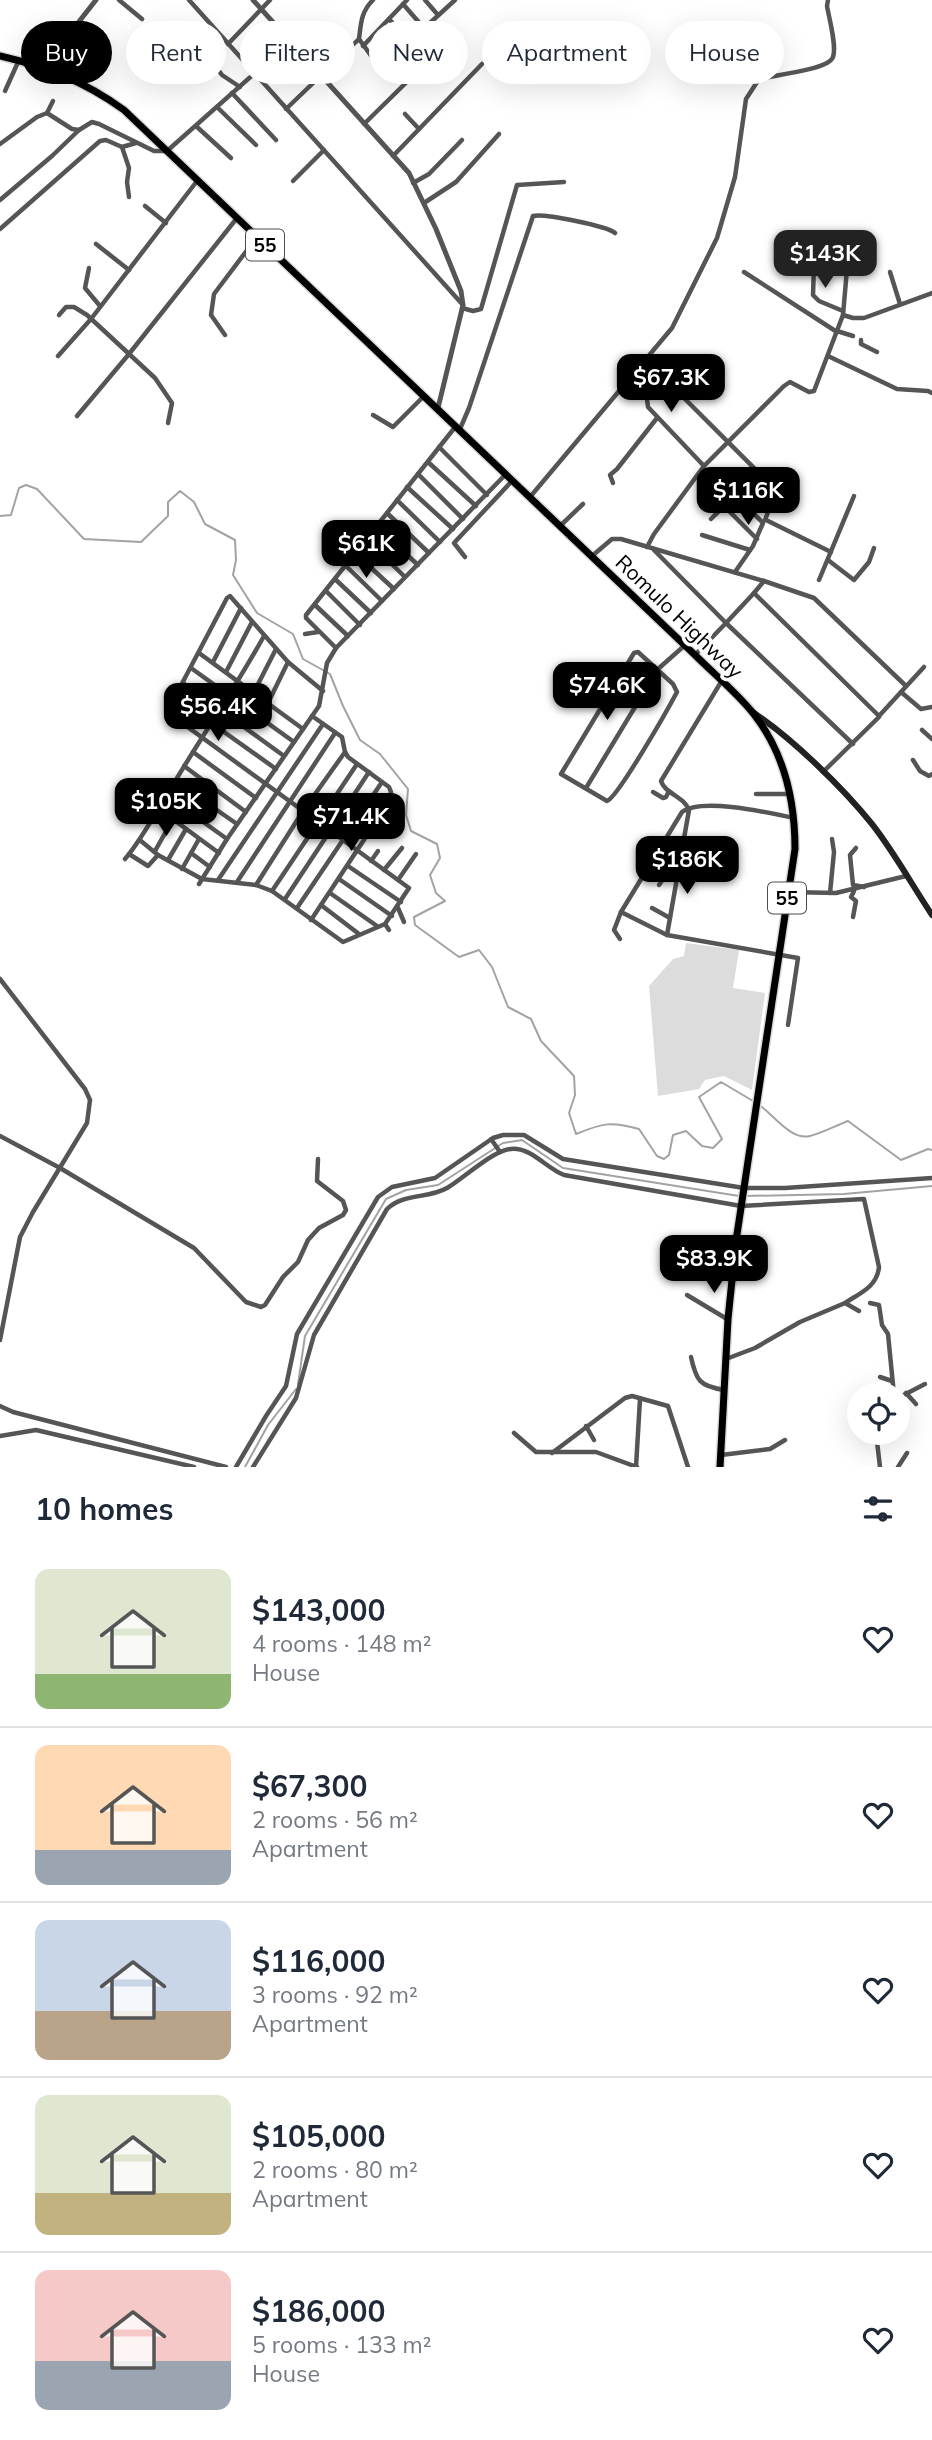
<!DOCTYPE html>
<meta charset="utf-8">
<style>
body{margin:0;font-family:Mulish,sans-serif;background:#f6f6f7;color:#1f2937;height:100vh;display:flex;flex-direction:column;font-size:26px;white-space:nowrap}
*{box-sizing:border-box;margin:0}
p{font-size:23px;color:#747a83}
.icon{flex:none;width:38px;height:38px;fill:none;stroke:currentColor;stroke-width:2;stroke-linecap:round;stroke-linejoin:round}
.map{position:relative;height:1467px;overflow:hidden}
.details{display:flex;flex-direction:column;background:#fff;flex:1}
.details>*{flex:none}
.hud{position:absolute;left:21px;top:21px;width:891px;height:63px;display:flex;gap:14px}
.tools{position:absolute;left:847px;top:1382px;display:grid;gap:14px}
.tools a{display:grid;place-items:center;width:63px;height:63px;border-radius:50%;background:#fff;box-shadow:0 7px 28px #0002;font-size:35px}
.price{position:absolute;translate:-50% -60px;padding:0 16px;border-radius:14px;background:#000;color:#fff;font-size:23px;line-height:46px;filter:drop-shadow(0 2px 4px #0008)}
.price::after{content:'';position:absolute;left:50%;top:42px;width:21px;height:16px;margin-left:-10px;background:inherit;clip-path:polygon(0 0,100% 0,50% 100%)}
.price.current{background:#222;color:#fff}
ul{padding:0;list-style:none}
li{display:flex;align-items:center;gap:21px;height:175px;padding:0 35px}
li+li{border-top:2px solid #e0e1e3}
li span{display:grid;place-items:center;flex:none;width:196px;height:140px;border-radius:14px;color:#555}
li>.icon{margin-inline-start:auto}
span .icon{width:84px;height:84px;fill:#fffc;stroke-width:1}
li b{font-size:30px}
h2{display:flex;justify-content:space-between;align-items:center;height:84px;padding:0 35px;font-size:30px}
.tag{padding:0 24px;border-radius:32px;background:#fff;box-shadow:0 7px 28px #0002;font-size:24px;line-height:63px}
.tag.current{background:#000;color:#fff}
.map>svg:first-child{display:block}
</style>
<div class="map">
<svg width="932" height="1467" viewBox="0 0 932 1467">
<rect width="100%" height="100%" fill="#fff"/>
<polygon fill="#dcdcdc" points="686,943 739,950 733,988 765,993 752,1090 724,1076 705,1080 699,1089 658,1096 649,986 673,959 684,956"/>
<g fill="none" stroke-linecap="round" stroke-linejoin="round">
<g stroke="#a3a3a3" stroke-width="2">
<path d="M0,516l11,-1 8,-27 7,-3 11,4 47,50 57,3 27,-26v-14l12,-11 14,11 11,22 30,16 1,20 -3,15 24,38 36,21 10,25 27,15 13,32 17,34 20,14 28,35 -2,26 5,16 26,13 3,14 -10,17 6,18 9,8 -31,16 1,8 44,32 20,-7 13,17 16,40 23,12 10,22 33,35 1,19 -6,18 7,21c27,-11 35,-13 63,-5l18,27 7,3 5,-4 4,-20 13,-4 16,15 11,2 9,-9 -23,-42 22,-15 32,19"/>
<path d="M758,1104c15,10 33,37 52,32 12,-3 25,-10 38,-15l53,39 27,-11 4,1"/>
<polyline points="744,1196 844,1194 932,1186"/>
<polyline points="298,1384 305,1336 386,1199 406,1190 438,1185 503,1143 522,1140 563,1168 739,1196"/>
<polyline points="245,1467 268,1425 296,1389"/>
</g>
<g stroke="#dbdbdb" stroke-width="10">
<path id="trunk" d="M0,56c47,11 84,25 124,54l571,545c19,19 41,37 58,58 31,39 42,87 42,136l-59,392 -8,78 -8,148"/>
</g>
<g stroke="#555" stroke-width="4.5">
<polyline points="119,0 142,19"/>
<polyline points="189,0 463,305"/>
<polyline points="425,0 438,15"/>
<polyline points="403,4 423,27"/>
<polyline points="389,19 409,41"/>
<polyline points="80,21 104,41"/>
<polyline points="377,32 395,55"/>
<path d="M359,39c2,-16 2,-27 14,-39"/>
<polyline points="228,44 270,0"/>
<polyline points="363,46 407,0"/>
<polyline points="214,64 222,75 240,87"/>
<polyline points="5,91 19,60"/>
<polyline points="232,93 276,140"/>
<polyline points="217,107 256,145"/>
<polyline points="286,109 359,39 377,64 380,66 384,65 455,0"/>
<polyline points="47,113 53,101"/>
<polyline points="405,114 419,129"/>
<polyline points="364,124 419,70"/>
<polyline points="196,126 231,158"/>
<polyline points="0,144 37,117 47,113 72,129 79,130 92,122 99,124 154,151 167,151 255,73 288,39"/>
<polyline points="122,147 129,168 127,182 129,197"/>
<polyline points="393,156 482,64"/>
<polyline points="293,181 324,150"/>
<polyline points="413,183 429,174 462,140"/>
<polyline points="0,200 52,156 79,130"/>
<polyline points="424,203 456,182 499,134"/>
<polyline points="145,206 166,223"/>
<polyline points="0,229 100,141 106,140 122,147 136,143"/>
<polyline points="96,244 129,270"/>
<polyline points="833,248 834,262 847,269 843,315"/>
<polyline points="814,265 813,295 819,301 843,311"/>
<polyline points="89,268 85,288 100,306"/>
<polyline points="744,272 837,332"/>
<polyline points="890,272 900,304"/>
<polyline points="462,308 473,311 481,309 517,185 564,182"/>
<polyline points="59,315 66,307 74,307 87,315 155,378 172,403 168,423"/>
<polyline points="837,331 853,336"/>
<polyline points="225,335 211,315 214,294 257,237"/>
<polyline points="861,340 861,344 877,352"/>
<polyline points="58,356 91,319 197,181"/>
<polyline points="828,356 897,389 928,391 932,393"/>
<polyline points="373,415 393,427 424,396"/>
<polyline points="77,416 129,354 237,218"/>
<path d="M460,429l9,-21 64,-192c10,-3 74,10 82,17"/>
<polyline points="439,447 487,495"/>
<polyline points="428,462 476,506"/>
<polyline points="704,466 648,407 647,399 662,384 670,384 773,487 773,499 765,520"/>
<polyline points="418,474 463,519"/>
<polyline points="613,483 610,475 617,469 657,418"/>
<polyline points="407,487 453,529"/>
<polyline points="727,487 763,523 753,546 735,572"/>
<path d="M530,497l142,-169 45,-90 18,-61 11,-78 13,-20c14,-4 70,-9 74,-22 4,-11 -4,-39 -6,-51l1,-6"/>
<polyline points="397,500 440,542"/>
<polyline points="387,513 429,553"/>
<polyline points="711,519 724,506 757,539"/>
<polyline points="766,520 831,552"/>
<polyline points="376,526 418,565"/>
<polyline points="560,526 583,504"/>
<polyline points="702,535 750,550"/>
<polyline points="366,539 405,577"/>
<polyline points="647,547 654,534 704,466 784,386 790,382 809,392 814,391 843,315 853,318 864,318 932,293"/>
<polyline points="654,550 726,623 695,655"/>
<polyline points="355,553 394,589"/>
<polyline points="592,556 612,539 621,539 764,581 754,593"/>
<polyline points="465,557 454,543 512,481"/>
<polyline points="828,560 854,580 869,562 874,548"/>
<polyline points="345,565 382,601"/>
<polyline points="335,579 371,613"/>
<polyline points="819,580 854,496"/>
<polyline points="764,581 814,598 906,686"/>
<polyline points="326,591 360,625"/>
<polyline points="315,605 348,636"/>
<polyline points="305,634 318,632"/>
<polyline points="336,648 306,618 306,615 456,426"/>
<path d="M638,652l35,32 4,8c-9,17 -59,105 -70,109l-46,-27 73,-121z"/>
<polyline points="199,653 303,729"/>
<polyline points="213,662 241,608"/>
<polyline points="191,668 294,742"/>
<polyline points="226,672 252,622"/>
<path d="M721,682l-60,99c4,13 23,15 28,29l-22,125 131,23 -10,67"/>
<polyline points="183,683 284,756"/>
<polyline points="254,692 276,649"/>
<polyline points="901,692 924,667"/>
<polyline points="175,697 276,769"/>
<polyline points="268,703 288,662"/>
<polyline points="922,730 932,739"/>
<polyline points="853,744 726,623 754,593 879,716 901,692 921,709 932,707"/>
<polyline points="193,752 256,798"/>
<polyline points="913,760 920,771 929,776 932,774"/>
<polyline points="184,766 246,812"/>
<polyline points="823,772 879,717"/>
<polyline points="175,781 237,824"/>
<polyline points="586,788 658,669 684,646"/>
<polyline points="653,792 663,798 666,797 669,791"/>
<polyline points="756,794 790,794"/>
<polyline points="167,796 227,839"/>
<polyline points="159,809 219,853"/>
<polyline points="141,841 158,855 202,879 256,885 272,891 343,942 385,924 409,888 167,712 227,598 230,596 288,662 323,691"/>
<polyline points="856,848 850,855 853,885 864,887"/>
<polyline points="155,851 173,819"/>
<polyline points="191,853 210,867"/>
<polyline points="129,854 148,866 158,855"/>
<path d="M125,859c21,-25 34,-54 52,-81 29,-48 60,-93 87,-142"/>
<polyline points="168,860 186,829"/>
<polyline points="371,861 378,851"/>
<polyline points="348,866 401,902"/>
<polyline points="182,869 199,839"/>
<polyline points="384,870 402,848"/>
<polyline points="339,879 392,916"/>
<polyline points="218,880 323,724"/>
<polyline points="398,880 416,854"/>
<polyline points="237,882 335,733"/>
<polyline points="199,884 227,839 319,706 327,663 336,648 506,474"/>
<polyline points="256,885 303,811 345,752"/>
<polyline points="659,885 672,866 679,865"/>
<polyline points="272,891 357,764"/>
<polyline points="789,892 836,893 906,876"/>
<polyline points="330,893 377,926"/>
<polyline points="830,893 834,852 832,839"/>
<polyline points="285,899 369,772"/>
<polyline points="321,905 359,934"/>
<polyline points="297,908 382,782"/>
<polyline points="398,908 404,922"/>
<polyline points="652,908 670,918"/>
<polyline points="853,917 856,901 851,897 854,891"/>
<polyline points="311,920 387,805 391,792 389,787 348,757 345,752 342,737 312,716"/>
<polyline points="385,924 389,930"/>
<path d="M667,935l-46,-23 61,-100c19,-15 88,1 112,6"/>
<polyline points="620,939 614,930 621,912"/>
<polyline points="0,979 85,1089 90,1100 87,1123 33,1212 20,1237 0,1340"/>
<polyline points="0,1136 60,1168 194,1248 246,1302 261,1307 265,1305 283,1277 298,1262 308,1240 319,1228 343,1215 346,1210 343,1201 317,1181 318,1159"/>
<polyline points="491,1139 500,1152"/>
<polyline points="687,1295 727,1319"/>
<polyline points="870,1303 879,1305 882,1325 888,1334 894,1395"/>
<path d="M691,1357c5,23 8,29 33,33"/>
<polyline points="726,1359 755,1348 800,1322 845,1303 859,1311"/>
<polyline points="880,1377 892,1381"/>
<polyline points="906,1393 916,1404"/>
<polyline points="898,1398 925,1384"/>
<polyline points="0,1406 13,1412 226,1467"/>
<polyline points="586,1426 594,1440"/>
<polyline points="514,1433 536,1452 596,1452 637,1467"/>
<polyline points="876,1433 880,1467"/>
<polyline points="0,1436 36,1430 194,1467"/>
<polyline points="552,1453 625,1398 632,1396 668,1406 688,1467"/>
<polyline points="721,1455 770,1449 785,1440"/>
<polyline points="236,1467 266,1416 286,1386 297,1334 378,1197 392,1187 435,1178 493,1138 503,1135 524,1135 563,1159 744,1188 785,1188 932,1178"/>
<path d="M253,1467l43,-69 18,-63 73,-126c16,-16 41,-10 60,-21 18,-10 50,-43 70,-39 17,2 31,20 47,26l177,31 123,-7 15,68c-2,20 -19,26 -34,36"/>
<polyline points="636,1467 640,1399"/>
<polyline points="898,1467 907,1453"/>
</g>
<g stroke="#555" stroke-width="5">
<polyline points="253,0 409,173 436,229 461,291 463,305 438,408"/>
<polyline points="50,69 70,33 96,0"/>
</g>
<path stroke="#222" stroke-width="6" d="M754,713c39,26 89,75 118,111 22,28 40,61 60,91"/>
<use href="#trunk" stroke="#000" stroke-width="7"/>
</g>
<g text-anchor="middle" stroke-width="7" stroke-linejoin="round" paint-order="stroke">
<g fill="#fff" stroke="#4c4c4c" stroke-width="2">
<rect x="246" y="229.5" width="38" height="31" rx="5"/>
<rect x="768" y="882.5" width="38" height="31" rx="5"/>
</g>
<g font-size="19" font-weight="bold" fill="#000">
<text x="265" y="252">55</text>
<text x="787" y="905">55</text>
</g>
<g font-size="21" fill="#000" stroke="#fff">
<text transform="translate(679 617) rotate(44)" y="7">Romulo Highway</text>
</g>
</g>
</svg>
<div class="tools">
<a><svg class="icon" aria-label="locate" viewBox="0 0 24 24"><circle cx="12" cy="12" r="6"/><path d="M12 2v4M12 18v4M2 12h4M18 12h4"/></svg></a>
</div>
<b class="price current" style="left:825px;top:290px">$143K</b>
<b class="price" style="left:671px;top:414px">$67.3K</b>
<b class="price" style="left:748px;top:527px">$116K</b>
<b class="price" style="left:366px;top:580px">$61K</b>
<b class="price" style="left:607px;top:722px">$74.6K</b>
<b class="price" style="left:218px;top:743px">$56.4K</b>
<b class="price" style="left:166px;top:838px">$105K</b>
<b class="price" style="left:351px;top:853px">$71.4K</b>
<b class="price" style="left:687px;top:896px">$186K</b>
<b class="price" style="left:714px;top:1295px">$83.9K</b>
<div class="hud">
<a class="tag current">Buy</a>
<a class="tag">Rent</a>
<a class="tag">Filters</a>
<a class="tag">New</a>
<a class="tag">Apartment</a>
<a class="tag">House</a>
</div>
</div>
<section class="details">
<h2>10 homes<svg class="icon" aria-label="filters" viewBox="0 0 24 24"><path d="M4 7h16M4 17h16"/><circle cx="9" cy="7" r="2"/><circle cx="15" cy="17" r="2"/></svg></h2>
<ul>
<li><span style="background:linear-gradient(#dfe7d0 75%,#8fb573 0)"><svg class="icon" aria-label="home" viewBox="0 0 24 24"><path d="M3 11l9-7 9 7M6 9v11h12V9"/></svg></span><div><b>$143,000</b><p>4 rooms · 148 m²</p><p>House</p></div><svg class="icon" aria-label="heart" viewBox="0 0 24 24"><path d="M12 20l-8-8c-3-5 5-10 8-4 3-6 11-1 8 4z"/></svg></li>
<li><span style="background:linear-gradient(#ffd9b3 75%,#9aa5b1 0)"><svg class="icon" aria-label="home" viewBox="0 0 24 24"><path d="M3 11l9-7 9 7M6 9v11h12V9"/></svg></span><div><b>$67,300</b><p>2 rooms · 56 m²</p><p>Apartment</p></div><svg class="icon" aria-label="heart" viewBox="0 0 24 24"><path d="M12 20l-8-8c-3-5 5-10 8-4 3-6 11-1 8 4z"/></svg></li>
<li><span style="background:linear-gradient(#c9d6e8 65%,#b9a48a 0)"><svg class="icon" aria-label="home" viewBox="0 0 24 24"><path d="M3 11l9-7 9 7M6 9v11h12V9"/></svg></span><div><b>$116,000</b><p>3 rooms · 92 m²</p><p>Apartment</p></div><svg class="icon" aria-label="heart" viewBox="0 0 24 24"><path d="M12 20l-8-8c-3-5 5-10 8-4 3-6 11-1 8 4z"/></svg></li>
<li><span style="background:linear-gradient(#dfe7d0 70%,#c2b280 0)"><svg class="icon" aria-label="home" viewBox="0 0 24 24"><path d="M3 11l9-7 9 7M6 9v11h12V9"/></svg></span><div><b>$105,000</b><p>2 rooms · 80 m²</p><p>Apartment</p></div><svg class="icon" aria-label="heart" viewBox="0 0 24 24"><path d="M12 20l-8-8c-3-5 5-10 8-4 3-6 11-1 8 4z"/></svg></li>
<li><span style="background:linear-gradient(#f6c9c9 65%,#9aa5b1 0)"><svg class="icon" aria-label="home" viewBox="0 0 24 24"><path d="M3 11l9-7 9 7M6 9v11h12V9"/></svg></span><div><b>$186,000</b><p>5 rooms · 133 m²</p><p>House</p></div><svg class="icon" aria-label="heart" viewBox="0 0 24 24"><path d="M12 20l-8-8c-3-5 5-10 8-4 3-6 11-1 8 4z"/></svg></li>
</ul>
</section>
